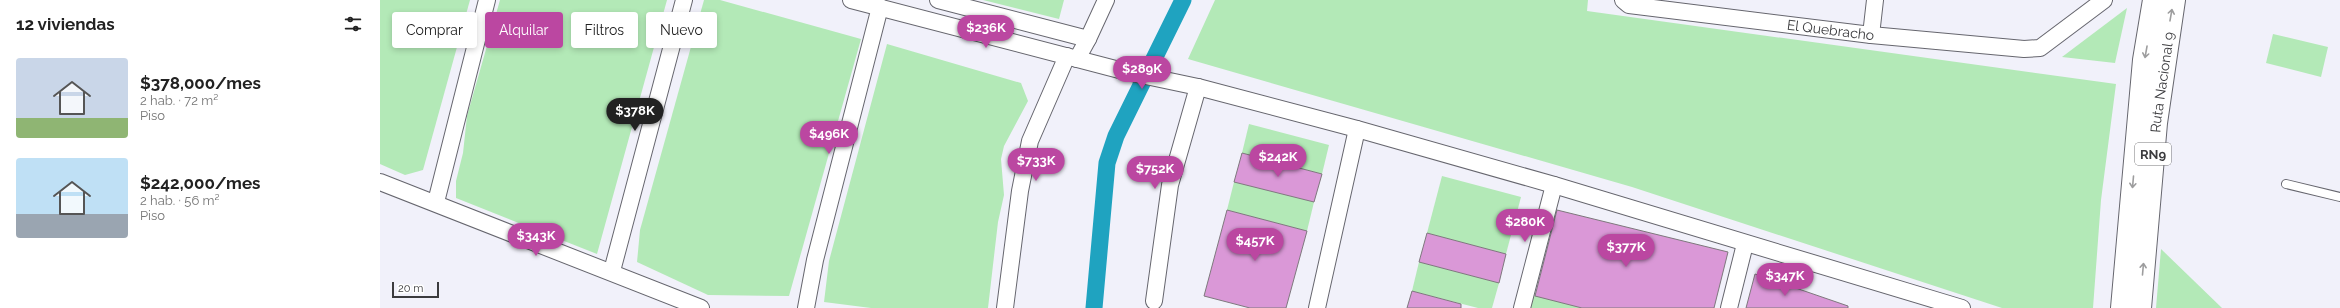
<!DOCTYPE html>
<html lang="es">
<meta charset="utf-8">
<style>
body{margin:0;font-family:Raleway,sans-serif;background:#f2f2f2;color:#222;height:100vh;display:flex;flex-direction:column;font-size:15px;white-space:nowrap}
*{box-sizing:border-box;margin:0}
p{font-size:13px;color:#767676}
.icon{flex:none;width:22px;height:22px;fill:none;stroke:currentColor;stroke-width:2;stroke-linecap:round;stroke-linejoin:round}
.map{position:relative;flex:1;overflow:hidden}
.sheet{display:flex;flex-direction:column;background:#fff;width:380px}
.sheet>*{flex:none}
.hud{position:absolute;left:12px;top:12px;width:380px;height:36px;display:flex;gap:8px}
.scale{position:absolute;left:12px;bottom:10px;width:47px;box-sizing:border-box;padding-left:4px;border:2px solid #3b3b3e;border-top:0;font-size:11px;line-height:14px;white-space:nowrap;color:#3b3b3e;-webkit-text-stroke:3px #fff;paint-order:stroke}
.price{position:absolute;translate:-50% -34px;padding:0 9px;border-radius:14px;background:#bb47a1;color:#fff;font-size:13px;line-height:26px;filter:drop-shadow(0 1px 2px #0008)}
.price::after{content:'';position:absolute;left:50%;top:24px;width:12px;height:9px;margin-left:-6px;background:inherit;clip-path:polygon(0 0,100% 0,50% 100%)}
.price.selected{background:#222;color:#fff}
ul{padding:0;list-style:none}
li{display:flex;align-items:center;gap:12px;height:100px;padding:0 16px}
li span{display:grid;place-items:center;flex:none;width:112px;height:80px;border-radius:4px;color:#555}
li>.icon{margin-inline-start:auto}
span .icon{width:48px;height:48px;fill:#fffc;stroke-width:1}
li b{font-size:17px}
h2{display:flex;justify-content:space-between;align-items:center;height:48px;padding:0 16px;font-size:17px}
.tag{padding:0 14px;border-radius:4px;background:#fff;box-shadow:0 2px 6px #0003;font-size:14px;line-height:36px}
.tag.selected{background:#bb47a1;color:#fff}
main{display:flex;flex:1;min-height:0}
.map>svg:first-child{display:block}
</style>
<main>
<section class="sheet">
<h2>12 viviendas<svg class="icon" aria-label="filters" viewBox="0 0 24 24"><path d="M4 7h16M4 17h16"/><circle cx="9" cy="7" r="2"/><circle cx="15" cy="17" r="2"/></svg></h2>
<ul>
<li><span style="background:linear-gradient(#c9d6e8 75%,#8fb573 0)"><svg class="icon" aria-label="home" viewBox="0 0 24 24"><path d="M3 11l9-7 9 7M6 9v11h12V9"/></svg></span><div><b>$378,000/mes</b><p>2 hab. · 72 m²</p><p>Piso</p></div></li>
<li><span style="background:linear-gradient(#bfe0f5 70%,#9aa5b1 0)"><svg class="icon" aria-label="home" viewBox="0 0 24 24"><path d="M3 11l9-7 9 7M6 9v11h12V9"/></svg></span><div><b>$242,000/mes</b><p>2 hab. · 56 m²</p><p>Piso</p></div></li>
</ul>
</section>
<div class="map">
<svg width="1960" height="308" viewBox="0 0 1960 308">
<rect width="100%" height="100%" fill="#f1f1fa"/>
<g fill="#b3e9b7">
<polygon points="0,0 90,0 43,170 25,175 0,164"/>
<polygon points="120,0 287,0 217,254 76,198 76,181 83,153 87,116"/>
<polygon points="324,0 340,0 481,39 409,296 328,295 257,262 260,230"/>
<polygon points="603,0 684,0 679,19"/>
<polygon points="835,0 1208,0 1207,11 1736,84 1721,200 1713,308 1622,308 1252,187 808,59"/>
<polygon points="1747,8 1735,63 1682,57"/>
<polygon points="1893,34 1948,47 1941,77 1886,63"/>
<polygon points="507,44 641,83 648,101 624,146 621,159 624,195 618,222 608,308 491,308 444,302 449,261"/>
<polygon points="869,124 949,145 942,174 862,153"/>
<polygon points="1062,176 1141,197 1126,254 1047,233"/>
<polygon points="854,182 934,202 927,231 847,210"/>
<polygon points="1781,249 1842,308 1776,308"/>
<polygon points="1039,262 1119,283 1112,308 1098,308 1032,291"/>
<polygon points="1153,295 1202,308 1150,308"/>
</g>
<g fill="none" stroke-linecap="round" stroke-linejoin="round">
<polyline stroke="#1fa3c0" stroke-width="17" points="714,308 727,163 736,136 803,0"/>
</g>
<g fill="#da98d7" stroke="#7e787d">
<polygon points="862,153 942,174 934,202 854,182"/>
<polygon points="847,210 927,231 906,308 870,308 824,296"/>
<polygon points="1177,210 1348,252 1334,308 1202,308 1155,296"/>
<polygon points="1047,233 1126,254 1119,283 1039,262"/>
<polygon points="1375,274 1468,306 1468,308 1366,308"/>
<polygon points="1032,291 1081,304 1081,308 1027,308"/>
</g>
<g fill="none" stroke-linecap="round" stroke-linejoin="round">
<g stroke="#66666e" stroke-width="10">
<polyline id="service" points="1906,184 1960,197"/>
</g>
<g stroke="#66666e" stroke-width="18">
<g id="minor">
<polyline points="471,0 747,72 818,87 977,129 1174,185 1582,308"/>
<polyline points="558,0 708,39 697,59"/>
<path id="s1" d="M1243,0l6,5 242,30 153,14 16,-1 64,-48"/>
<polyline points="1491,35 1495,0"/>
<polyline points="708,39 726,0"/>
<polyline points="0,182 321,308"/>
<polyline points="56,202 107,0"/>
<polyline points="232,271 304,0"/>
<polyline points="774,301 790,185 818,87"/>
<polyline points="426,308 435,260 500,7"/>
<polyline points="625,308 640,191 650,141 687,56"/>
<polyline points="937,308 977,129"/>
<polyline points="1142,308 1174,185"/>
<polyline points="1349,308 1365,244"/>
</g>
</g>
<g stroke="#66666e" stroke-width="24">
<g id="primary">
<polyline points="1742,308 1764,60 1774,0"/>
<path id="s2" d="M1760,308l16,-185 18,-123"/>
</g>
</g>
<use href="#service" stroke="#fff" stroke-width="8"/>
<use href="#minor" stroke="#fff" stroke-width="16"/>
<use href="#primary" stroke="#fff" stroke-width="22"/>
</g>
<defs><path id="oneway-shaft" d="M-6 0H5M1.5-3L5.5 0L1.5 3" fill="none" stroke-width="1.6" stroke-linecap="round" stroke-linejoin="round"/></defs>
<g stroke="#9d9d9e">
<use href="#oneway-shaft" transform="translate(1791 15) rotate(-80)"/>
<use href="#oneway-shaft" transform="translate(1766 52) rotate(100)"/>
<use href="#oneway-shaft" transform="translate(1753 182) rotate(95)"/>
<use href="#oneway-shaft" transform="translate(1763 269) rotate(-85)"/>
</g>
<g text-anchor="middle" stroke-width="3.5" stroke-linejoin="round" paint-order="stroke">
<rect fill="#fff" stroke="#767678" stroke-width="1" x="1755" y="143" width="36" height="22" rx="3"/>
<g font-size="13" font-weight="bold" fill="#3b3b3e">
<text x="1773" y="159">RN9</text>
</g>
<g font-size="14" fill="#3b3b3e" stroke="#fff">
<text dy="5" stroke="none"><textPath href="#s1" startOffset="211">El Quebracho</textPath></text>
<text dy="5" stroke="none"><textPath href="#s2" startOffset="227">Ruta Nacional 9</textPath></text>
</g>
</g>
</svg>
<div class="scale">20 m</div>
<b class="price" style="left:606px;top:49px">$236K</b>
<b class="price" style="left:762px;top:90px">$289K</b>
<b class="price selected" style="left:255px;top:132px">$378K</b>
<b class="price" style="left:449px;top:155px">$496K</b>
<b class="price" style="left:898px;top:178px">$242K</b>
<b class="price" style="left:656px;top:182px">$733K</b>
<b class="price" style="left:775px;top:190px">$752K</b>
<b class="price" style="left:1145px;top:243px">$280K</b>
<b class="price" style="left:156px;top:257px">$343K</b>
<b class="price" style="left:875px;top:262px">$457K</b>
<b class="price" style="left:1246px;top:268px">$377K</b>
<b class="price" style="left:1405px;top:297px">$347K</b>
<div class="hud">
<a class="tag">Comprar</a>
<a class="tag selected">Alquilar</a>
<a class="tag">Filtros</a>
<a class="tag">Nuevo</a>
</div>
</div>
</main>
